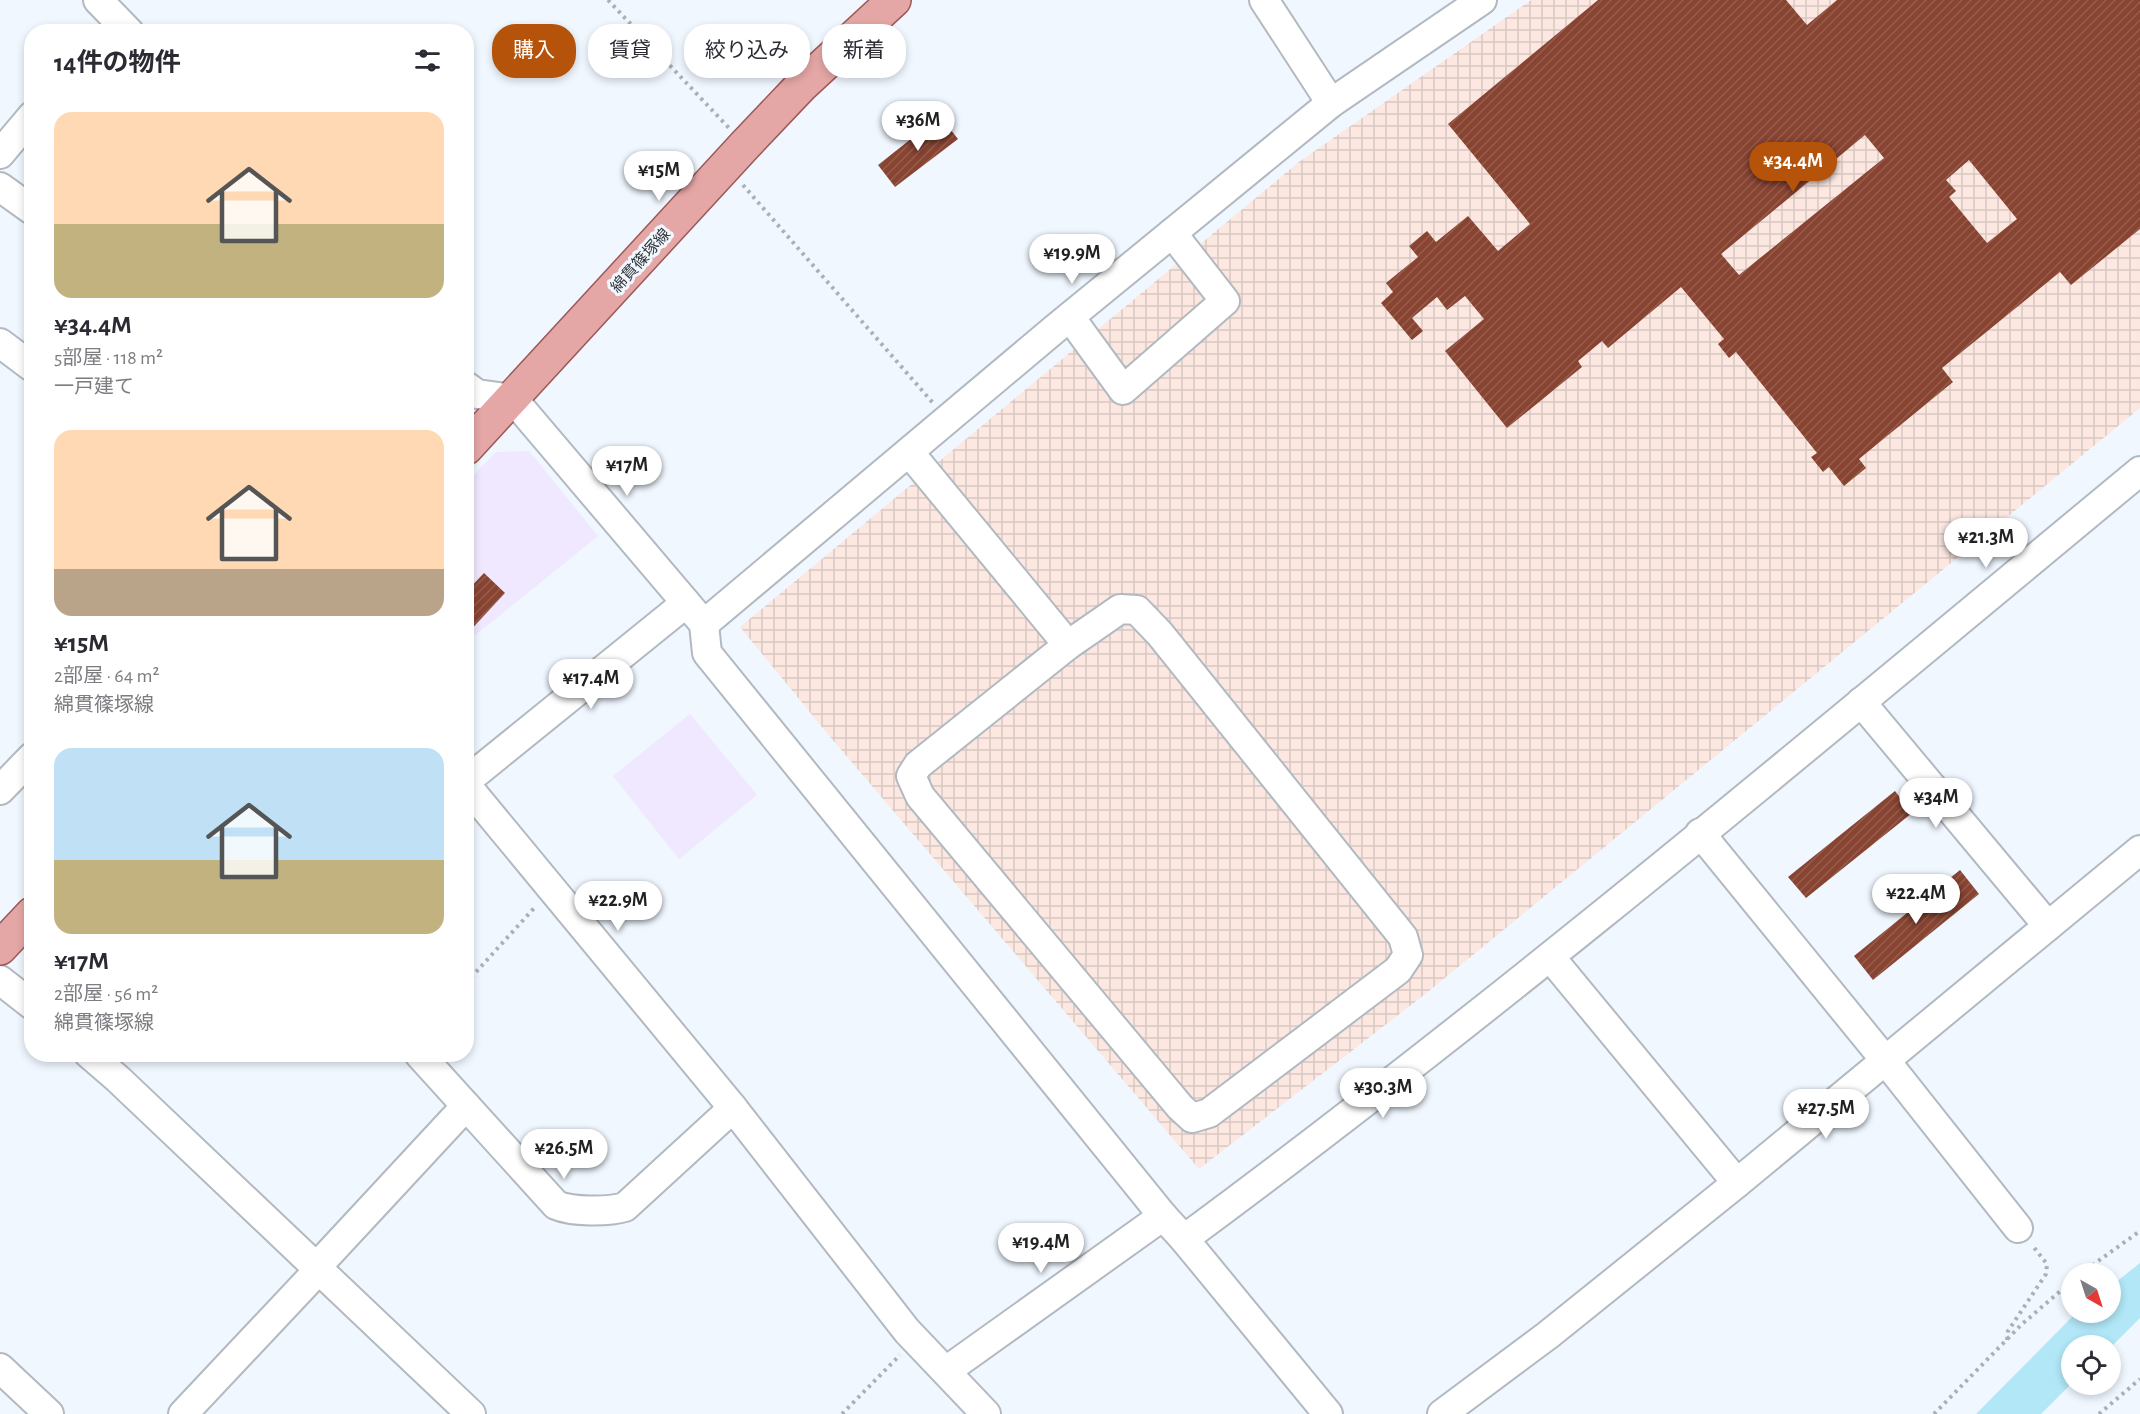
<!DOCTYPE html>
<html lang="ja">
<meta charset="utf-8">
<style>
body{margin:0;font-family:"Alegreya Sans","Noto Sans JP",sans-serif;background:#f2f2f3;color:#2b2b33;height:100vh;display:flex;flex-direction:column;font-size:22px;white-space:nowrap}
*{box-sizing:border-box;margin:0}
p{font-size:20px;color:#7c7c81}
.icon{flex:none;width:33px;height:33px;fill:none;stroke:currentColor;stroke-width:2;stroke-linecap:round;stroke-linejoin:round}
.map{position:relative;flex:1;overflow:hidden}
.details{position:absolute;left:24px;top:24px;width:450px;height:1038px;display:flex;flex-direction:column;background:#fff;border-radius:24px;box-shadow:0 3px 9px #0003}
.details>*{flex:none}
.banner{position:absolute;left:492px;top:24px;width:570px;height:54px;display:flex;gap:12px}
.needle{width:39px;rotate:141deg}
.buttons{position:absolute;left:2061px;top:1263px;display:grid;gap:12px}
.buttons a{display:grid;place-items:center;width:60px;height:60px;border-radius:50%;background:#fff;box-shadow:0 3px 9px #0003;font-size:30px}
.price{position:absolute;translate:-50% -51px;padding:0 14px;border-radius:21px;background:#fff;color:#222;font-size:20px;line-height:39px;filter:drop-shadow(0 2px 3px #0008)}
.price::after{content:'';position:absolute;left:50%;top:36px;width:18px;height:14px;margin-left:-9px;background:inherit;clip-path:polygon(0 0,100% 0,50% 100%)}
.price.selected{background:#b45309;color:#fff}
ul{padding:0;list-style:none}
li{display:grid;align-content:center;gap:12px;height:318px;padding:0 30px}
li span{display:grid;place-items:center;height:186px;border-radius:18px;color:#555}
li>.icon{margin-inline-start:auto}
span .icon{width:108px;height:108px;fill:#fffc;stroke-width:1}
li b{font-size:26px}
h2{display:flex;justify-content:space-between;align-items:center;height:72px;padding:0 30px;font-size:26px}
.pill{padding:0 21px;border-radius:24px;background:#fff;box-shadow:0 3px 9px #0003;font-size:21px;line-height:54px}
.pill.selected{background:#b45309;color:#fff}
.map>svg:first-child{display:block}
</style>
<div class="map">
<svg width="2140" height="1414" viewBox="0 0 2140 1414">
<defs>
<pattern id="industrial-grid" width="8" height="8" patternUnits="userSpaceOnUse" patternTransform="scale(1.5)"><rect width="8" height="8" fill="#fce7e1"/><path d="M0 4h8M4 0v8" fill="none" stroke="#d9c7c2"/></pattern>
<pattern id="building-hatch" width="6" height="6" patternUnits="userSpaceOnUse" patternTransform="scale(1.5)"><rect width="6" height="6" fill="#884331"/><path d="M-1 1l2-2M0 6l6-6M5 7l2-2" fill="none" stroke="#945d4e"/></pattern>
</defs>
<rect width="100%" height="100%" fill="#f0f7ff"/>
<g fill="#efe8fe">
<polygon points="529,451 598,536 467,642 467,482 496,452"/>
<polygon points="690,714 757,795 679,859 613,776"/>
</g>
<polygon fill="url(#industrial-grid)" points="1531,0 2140,0 2140,408 1424,995 1199,1169 831,738 740,627 1299,162"/>
<polygon fill="#b1e7f7" points="2140,1263 2140,1318 2111,1347 2072,1346 2071,1384 2041,1414 1976,1414 2076,1313 2110,1312 2111,1286"/>
<g fill="url(#building-hatch)" fill-rule="evenodd">
<path d="M1598,0h188l21,25 30,-25h303v229l-69,56 -11,-13 -118,96 11,14 -94,77 7,9 -22,18 -15,-19 -6,5 -12,-15 6,-4 -81,-101 -7,6 -11,-14 6,-5 -43,-52 -73,61 -6,-7 -24,20 4,6 -75,61 -62,-77 39,-32 -19,-23 -18,14 -10,-13 -25,21 11,13 -11,9 -31,-37 12,-11 -7,-9 32,-26 -9,-11 18,-15 9,11 32,-26 30,35 32,-27 -82,-100zM1865,135l19,23 -145,117 -18,-21zM1969,160l48,59 -30,24 -38,-46 7,-6 -10,-11z"/>
<polygon points="940,116 958,139 895,187 878,165"/>
<polygon points="484,573 505,593 466,635 466,592"/>
<polygon points="1895,791 1912,813 1806,898 1788,877"/>
<polygon points="1960,870 1979,894 1873,980 1854,956"/>
</g>
<g fill="none" stroke-linecap="round" stroke-linejoin="round">
<g stroke="#b2b9c0" stroke-width="32">
<g id="minor">
<polyline points="98,0 129,32"/>
<polyline points="1264,0 1331,103"/>
<polyline points="0,154 32,116"/>
<polyline points="0,187 32,210"/>
<polyline points="1070,317 1123,390 1225,301 1172,233"/>
<polyline points="0,343 32,367"/>
<polyline points="466,386 477,394 513,399 704,624 707,653 1163,1216 1184,1239 1328,1414"/>
<polyline points="909,452 1068,645"/>
<polygon points="1120,609 1137,610 1160,634 1403,937 1408,955 1398,970 1209,1113 1192,1118 1180,1107 920,796 911,776 918,765 1068,645"/>
<polyline points="704,624 1056,328 1331,103 1482,0"/>
<polyline points="1861,702 2048,926"/>
<polyline points="466,781 686,603"/>
<polyline points="466,785 733,1108 907,1331 986,1414"/>
<polyline points="0,790 32,757"/>
<polyline points="1700,833 1885,1060 2018,1228"/>
<polyline points="1551,958 1737,1183"/>
<polyline points="0,980 32,1005"/>
<polyline points="89,1054 118,1079 471,1414"/>
<path d="M419,1054l137,151c16,7 52,7 69,2l108,-99"/>
<path d="M1184,1239c329,-243 641,-507 956,-768"/>
<polyline points="0,1368 49,1414"/>
<polyline points="946,1371 1163,1216"/>
<polyline points="183,1414 311,1278 324,1259 466,1106"/>
<polyline points="1442,1414 1548,1335 1737,1183 2140,850"/>
</g>
</g>
<g stroke="#9c5959" stroke-width="36">
<g id="major">
<polyline points="466,448 745,145 801,86 894,0"/>
<polyline points="0,948 32,914"/>
</g>
</g>
<g stroke="#abb0b7" stroke-width="4" stroke-dasharray="3 4.5" stroke-linecap="butt">
<polyline points="608,0 729,128"/>
<polyline points="743,185 933,403"/>
<polyline points="466,983 536,906"/>
<polyline points="2080,1274 2140,1231"/>
<polyline points="2007,1340 2008,1331 2046,1274 2047,1264 2032,1245"/>
<polyline points="842,1414 900,1355"/>
<polyline points="1934,1414 2021,1325 2072,1281"/>
<polyline points="2099,1414 2140,1379"/>
</g>
<use href="#minor" stroke="#fff" stroke-width="28"/>
<use href="#major" stroke="#e5a7a6" stroke-width="33"/>
</g>
<g text-anchor="middle" stroke-width="6" stroke-linejoin="round" paint-order="stroke">
<g font-size="16" fill="#34373a" stroke="#f0f7ff">
<text transform="translate(640 260) rotate(-48)" y="6">綿貫篠塚線</text>
</g>
</g>
</svg>
<div class="buttons">
<a><svg class="needle" viewBox="-14 -14 28 28"><path d="M0-13l5 13h-10z" fill="#e53935"/><path d="M0 13l5-13h-10z" fill="#7c7c81"/></svg></a>
<a><svg class="icon" aria-label="locate" viewBox="0 0 24 24"><circle cx="12" cy="12" r="6"/><path d="M12 2v4M12 18v4M2 12h4M18 12h4"/></svg></a>
</div>
<b class="price" style="left:918px;top:152px">¥36M</b>
<b class="price selected" style="left:1793px;top:193px">¥34.4M</b>
<b class="price" style="left:659px;top:202px">¥15M</b>
<b class="price" style="left:1072px;top:285px">¥19.9M</b>
<b class="price" style="left:627px;top:497px">¥17M</b>
<b class="price" style="left:1986px;top:569px">¥21.3M</b>
<b class="price" style="left:591px;top:710px">¥17.4M</b>
<b class="price" style="left:1936px;top:829px">¥34M</b>
<b class="price" style="left:1916px;top:925px">¥22.4M</b>
<b class="price" style="left:618px;top:932px">¥22.9M</b>
<b class="price" style="left:1383px;top:1119px">¥30.3M</b>
<b class="price" style="left:1826px;top:1140px">¥27.5M</b>
<b class="price" style="left:564px;top:1180px">¥26.5M</b>
<b class="price" style="left:1041px;top:1274px">¥19.4M</b>
<div class="banner">
<a class="pill selected">購入</a>
<a class="pill">賃貸</a>
<a class="pill">絞り込み</a>
<a class="pill">新着</a>
</div>
<section class="details">
<h2>14件の物件<svg class="icon" aria-label="filters" viewBox="0 0 24 24"><path d="M4 7h16M4 17h16"/><circle cx="9" cy="7" r="2"/><circle cx="15" cy="17" r="2"/></svg></h2>
<ul>
<li><span style="background:linear-gradient(#ffd9b3 60%,#c2b280 0)"><svg class="icon" aria-label="home" viewBox="0 0 24 24"><path d="M3 11l9-7 9 7M6 9v11h12V9"/></svg></span><div><b>¥34.4M</b><p>5部屋 · 118 m²</p><p>一戸建て</p></div></li>
<li><span style="background:linear-gradient(#ffd9b3 75%,#b9a48a 0)"><svg class="icon" aria-label="home" viewBox="0 0 24 24"><path d="M3 11l9-7 9 7M6 9v11h12V9"/></svg></span><div><b>¥15M</b><p>2部屋 · 64 m²</p><p>綿貫篠塚線</p></div></li>
<li><span style="background:linear-gradient(#bfe0f5 60%,#c2b280 0)"><svg class="icon" aria-label="home" viewBox="0 0 24 24"><path d="M3 11l9-7 9 7M6 9v11h12V9"/></svg></span><div><b>¥17M</b><p>2部屋 · 56 m²</p><p>綿貫篠塚線</p></div></li>
</ul>
</section>
</div>
